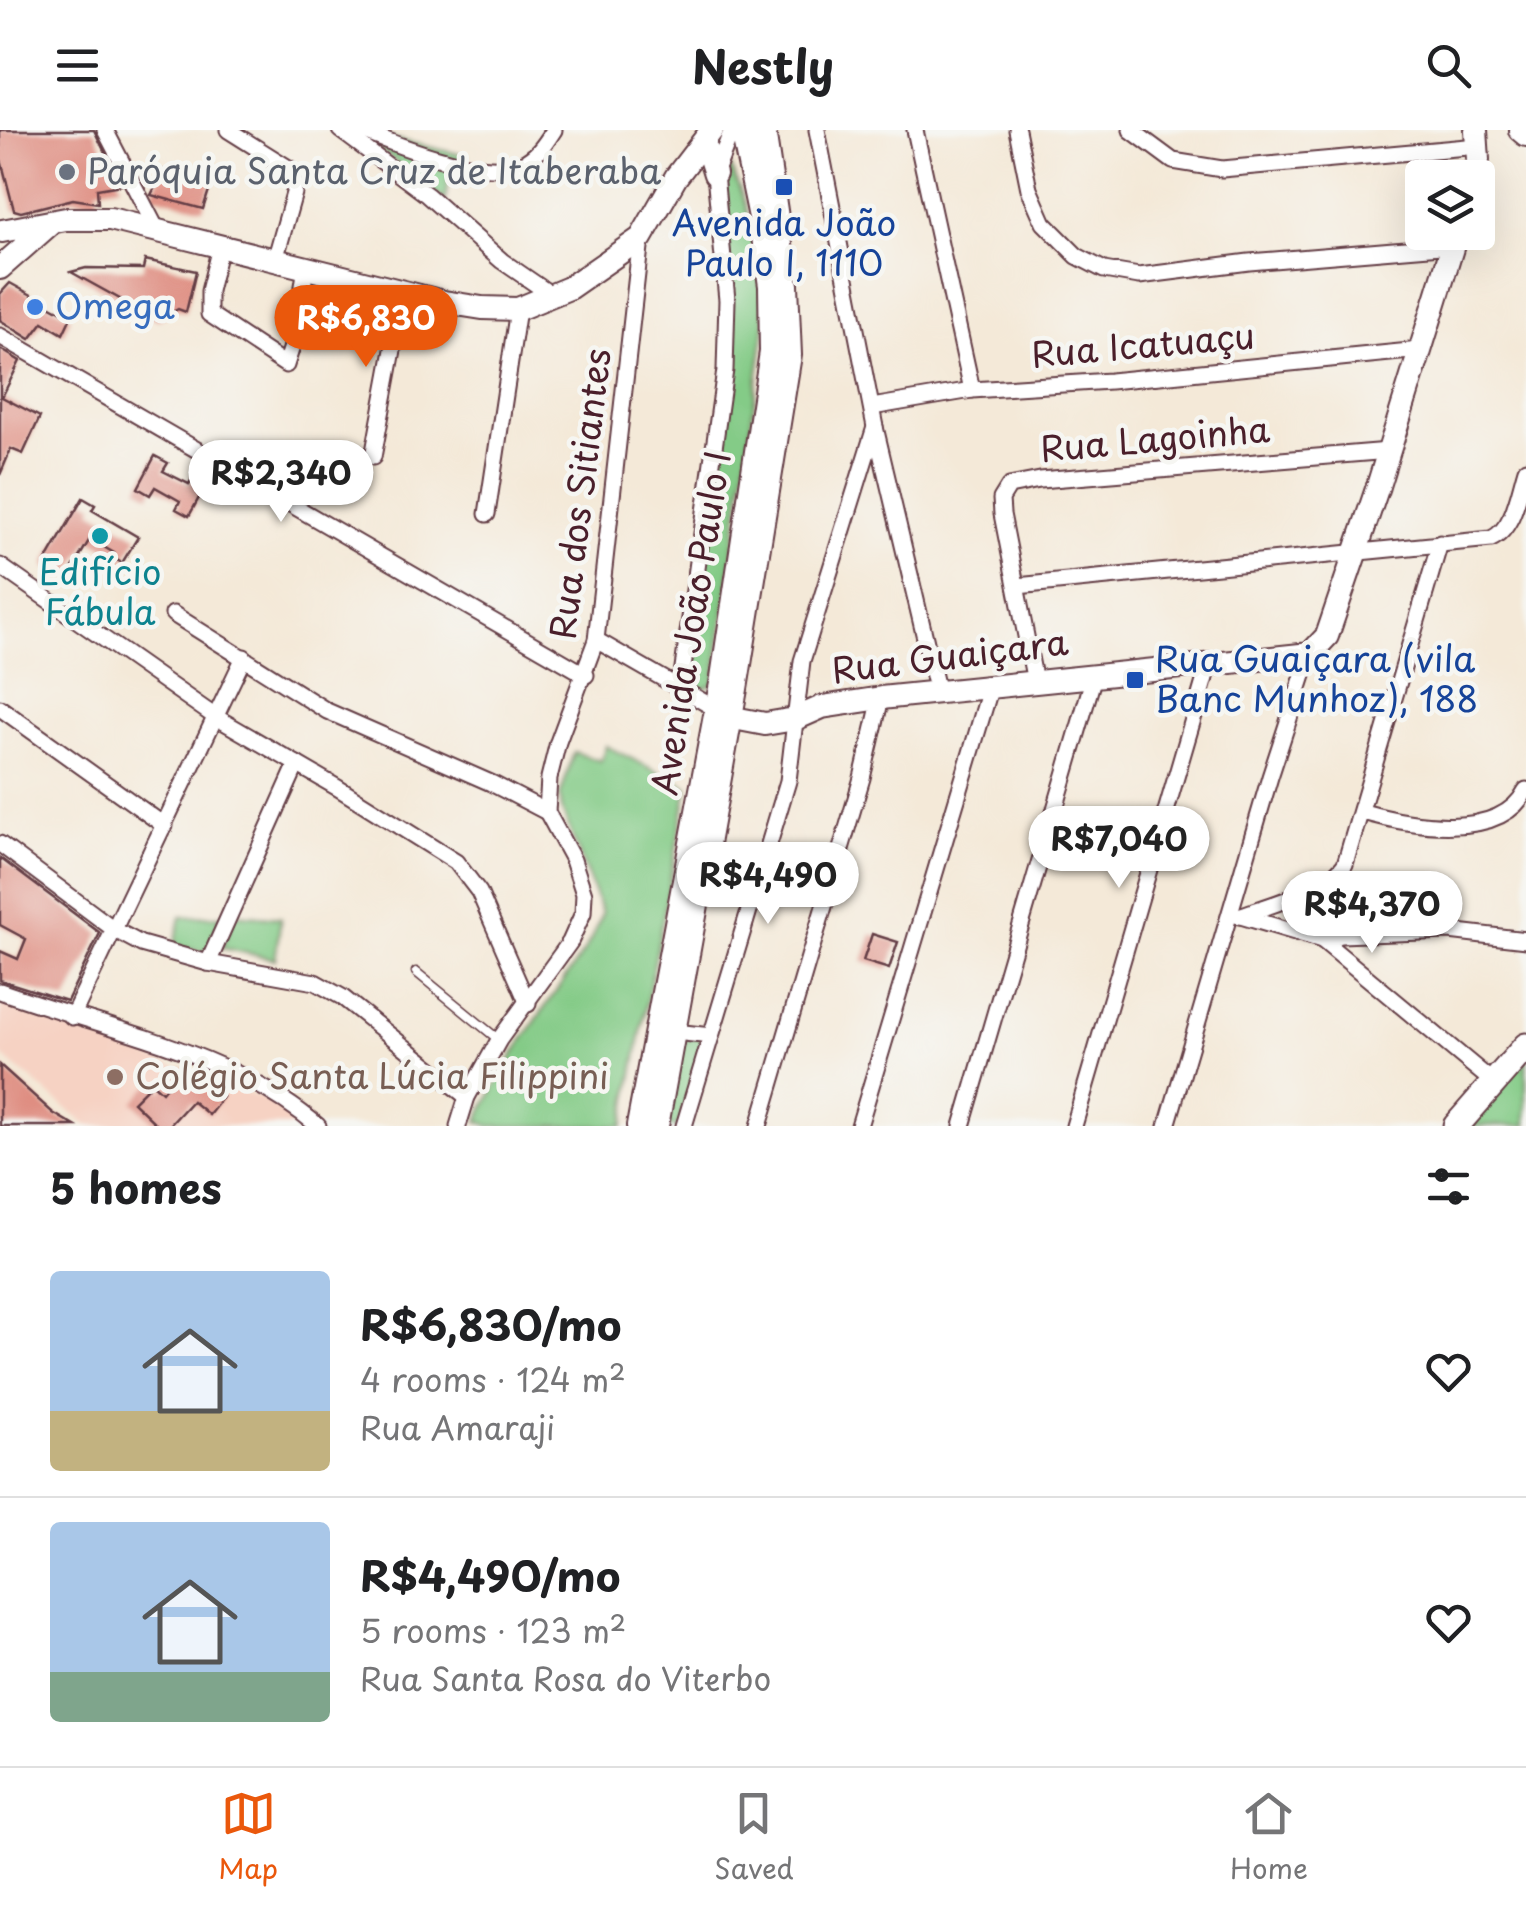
<!DOCTYPE html>
<meta charset="utf-8">
<style>
body{margin:0;font-family:"Playpen Sans",sans-serif;background:#f2f2f2;color:#202124;height:100vh;display:flex;flex-direction:column;font-size:38px;white-space:nowrap}
*{box-sizing:border-box;margin:0}
p{font-size:32px;color:#757577}
.icon{flex:none;width:55px;height:55px;fill:none;stroke:currentColor;stroke-width:2;stroke-linecap:round;stroke-linejoin:round}
.map{position:relative;height:996px;overflow:hidden}
.drawer{display:flex;flex-direction:column;background:#fff;flex:1}
.drawer>*{flex:none}
.controls{position:absolute;left:1405px;top:30px;display:grid;gap:20px}
.controls a{display:grid;place-items:center;width:90px;height:90px;border-radius:10px;background:#fff;box-shadow:0 10px 40px #0002;font-size:50px}
.price{position:absolute;translate:-50% -85px;padding:0 22px;border-radius:35px;background:#fff;color:#222;font-size:32px;line-height:65px;filter:drop-shadow(0 2px 5px #0008)}
.price::after{content:'';position:absolute;left:50%;top:60px;width:30px;height:22px;margin-left:-15px;background:inherit;clip-path:polygon(0 0,100% 0,50% 100%)}
.price.current{background:#ea580c;color:#fff}
ul{padding:0;list-style:none}
li{display:flex;align-items:center;gap:30px;height:250px;padding:0 50px}
li+li{border-top:2px solid #e0e0e0}
li span{display:grid;place-items:center;flex:none;width:280px;height:200px;border-radius:10px;color:#555}
li>.icon{margin-inline-start:auto}
span .icon{width:120px;height:120px;fill:#fffc;stroke-width:1}
li b{font-size:42px}
h2{display:flex;justify-content:space-between;align-items:center;height:120px;padding:0 50px;font-size:42px}
header{display:flex;justify-content:space-between;align-items:center;height:130px;padding:0 50px;background:#fff;font-size:45px;font-weight:700}
.menu{display:flex;justify-content:space-around;align-items:center;height:140px;border-top:2px solid #e0e0e0;background:#fff;font-size:28px;color:#757577}
.menu a{display:grid;justify-items:center;gap:5px}
.menu .current{color:#ea580c}
.map>svg:first-child{display:block}
</style>
<header><svg class="icon" aria-label="menu" viewBox="0 0 24 24"><path d="M4 6h16M4 12h16M4 18h16"/></svg>Nestly<svg class="icon" aria-label="search" viewBox="0 0 24 24"><circle cx="10" cy="10" r="6"/><path d="M15 15l6 6"/></svg></header>
<div class="map">
<svg width="1526" height="996" viewBox="0 0 1526 996">
<rect width="100%" height="100%" fill="#f6f6f2"/>
<filter id="ink" filterUnits="userSpaceOnUse"><feTurbulence type="fractalNoise" baseFrequency=".01" numOctaves="2"/><feDisplacementMap in="SourceGraphic" scale="20" xChannelSelector="R" yChannelSelector="G"/><feConvolveMatrix kernelMatrix="1 2 1 2 8 2 1 2 1" color-interpolation-filters="sRGB"/></filter>
<filter id="wash" filterUnits="userSpaceOnUse"><feTurbulence type="fractalNoise" baseFrequency=".0048" numOctaves="4" result="noise"/><feDisplacementMap in="SourceGraphic" scale="40" xChannelSelector="R" yChannelSelector="G"/><feGaussianBlur stdDeviation="2.25" result="paint"/><feColorMatrix in="noise" values="0 0 0 0 0 0 0 0 0 0 0 0 0 0 0 0 0 1.4 0 .05"/><feComposite in="paint" operator="in"/></filter>
<g filter="url(#wash)">
<rect width="100%" height="100%" fill="#f4e9d8"/>
<polygon fill="#f6d2c3" points="0,873 266,970 302,996 88,996 0,924"/>
<g fill="#84cb87" stroke="#677559" stroke-width="2.5">
<polygon points="356,0 467,26 448,51 445,71"/>
<polygon points="731,37 746,76 757,126 765,196 714,554 696,561 688,555 688,543 731,241 719,45"/>
<path d="M606,616l82,41 -65,339h-133l-12,-5c19,-43 45,-82 72,-121 19,-28 42,-54 52,-87l-40,-103 -2,-14 14,-44 27,9z"/>
<polygon points="234,784 281,788 275,829 222,818"/>
<polygon points="221,786 208,822 174,817 181,787"/>
<polygon points="708,902 678,996 657,996 672,915"/>
<polygon points="1526,927 1526,995 1470,996"/>
</g>
<g id="blocks">
<g fill="#df8e82">
<polygon points="0,0 94,0 121,55 97,59 98,73 73,69 21,82 14,80 0,26"/>
<polygon points="164,40 212,51 203,79 151,65"/>
<polygon points="145,130 196,141 186,182 178,179 158,190 71,142 86,138 143,139"/>
<polygon points="10,153 71,187 63,204 43,192 30,209 0,190 0,164"/>
<polygon points="0,219 20,231 2,267 40,287 23,324 11,319 0,345"/>
<polygon points="155,326 168,333 163,341 189,354 194,346 207,353 189,386 176,379 180,371 155,357 150,365 138,358"/>
<polygon points="83,368 95,375 92,380 138,407 122,433 112,427 114,423 90,409 68,446 61,445 47,438 45,433"/>
<polygon points="0,728 100,803 67,871 0,850 0,821 18,829 26,809 0,795"/>
<polygon points="872,804 898,812 889,839 863,831"/>
<polygon points="0,935 53,983 75,996 0,996"/>
<polygon points="182,937 223,967 209,985 192,971 169,996 158,996 133,972 152,953 162,962"/>
</g>
</g>
</g>
<g filter="url(#ink)">
<use href="#blocks" fill-opacity="0" stroke="#643d45" stroke-width="2.5"/>
<g fill="none" stroke-linecap="round" stroke-linejoin="round">
<g stroke="#643d45" stroke-width="11">
<polyline id="lane" points="416,842 499,910"/>
</g>
<g stroke="#643d45" stroke-width="19">
<g id="street">
<polyline points="105,0 158,102"/>
<polyline points="228,0 295,42 294,63 275,130"/>
<polyline points="340,0 427,65 502,131 553,166"/>
<path d="M360,0c37,15 123,50 161,34 16,-7 24,-20 33,-34"/>
<polyline points="817,0 875,297 938,563"/>
<polyline points="915,0 972,260"/>
<polyline points="1017,0 1029,59 1044,93 1077,126 1104,140 1139,146 1249,132 1453,115"/>
<polyline points="1131,0 1173,31 1222,39 1478,16"/>
<polyline points="220,117 209,161 209,184 286,235 295,207 306,137"/>
<polyline points="0,206 586,545"/>
<polyline points="872,277 972,260 1110,251 1420,220"/>
<polyline points="373,327 404,161"/>
<polyline points="487,384 518,179"/>
<polyline points="0,436 214,586 338,658 456,732 479,762 528,874"/>
<path d="M1017,456l474,-47c23,-10 28,-48 35,-70"/>
<polyline points="173,484 327,581 491,653 547,682"/>
<polyline points="596,510 716,579"/>
<polyline points="1035,552 1002,384 1001,369 1009,356 1040,350 1389,321"/>
<polyline points="680,559 725,240 727,170 715,44 732,0"/>
<polyline points="0,578 165,696"/>
<path d="M1363,682c45,13 137,30 163,-22"/>
<polyline points="0,714 115,800 141,814 208,833 315,852 342,867 467,967"/>
<polyline points="1237,785 1322,810 1340,805 1449,801 1526,810"/>
<path d="M1239,786c31,-11 86,-25 106,-52l95,-321"/>
<polyline points="1322,810 1494,953"/>
<polyline points="208,833 297,634"/>
<path d="M0,861c106,38 231,60 318,135"/>
<polyline points="72,887 244,527"/>
<polyline points="675,902 711,906"/>
<polyline points="458,996 467,967 499,910 570,812 583,783 584,764 573,730 547,682 549,648 558,612 596,510 641,108"/>
<polyline points="684,996 788,651 802,531 875,297"/>
<polyline points="759,996 862,648 881,568"/>
<polyline points="859,996 991,556"/>
<polyline points="962,996 1094,546"/>
<polyline points="1074,996 1205,548 1206,534"/>
<polyline points="1167,996 1270,647 1310,524"/>
</g>
</g>
<g stroke="#643d45" stroke-width="26">
<g id="secondary">
<polyline points="1520,0 1526,5"/>
<polyline points="697,20 708,22 715,44"/>
<polyline points="1473,48 1478,30 1476,0"/>
<polyline points="2,101 66,89 110,89 444,172 482,178 518,179 569,158 641,108 676,47 712,0"/>
<polyline points="0,138 50,94"/>
<polyline points="716,579 739,589 765,594 795,589 822,577 881,568 1310,524 1327,506 1378,356 1457,102"/>
<polyline points="638,996 722,548 771,222 770,156 761,92 742,0"/>
<polyline points="657,996 736,559 790,225 787,155 764,0"/>
</g>
</g>
<g stroke="#643d45" stroke-width="29">
<polyline id="primary" points="1456,996 1526,916"/>
</g>
<use href="#lane" stroke="#fff" stroke-width="8"/>
<use href="#street" stroke="#fff" stroke-width="15"/>
<use href="#secondary" stroke="#fff" stroke-width="22"/>
<use href="#primary" stroke="#fff" stroke-width="25"/>
</g>
</g>
<circle fill="#6b7280" stroke="#f6f6f2" stroke-width="4" cx="67" cy="42" r="10"/>
<g fill="#1a4fb4" stroke="#f6f6f2" stroke-width="4">
<rect x="774" y="47" width="20" height="20" rx="5"/>
<rect x="1125" y="540" width="20" height="20" rx="5"/>
</g>
<circle fill="#3f7fe0" stroke="#f6f6f2" stroke-width="4" cx="35" cy="177" r="10"/>
<circle fill="#0f9aa8" stroke="#f6f6f2" stroke-width="4" cx="100" cy="406" r="10"/>
<circle fill="#8d6e63" stroke="#f6f6f2" stroke-width="4" cx="115" cy="947" r="10"/>
<g text-anchor="middle" stroke-width="9" stroke-linejoin="round" paint-order="stroke">
<g font-size="35" fill="#5b616d" stroke="#f6f6f2" text-anchor="start">
<text x="87" y="54">Paróquia Santa Cruz de Itaberaba</text>
</g>
<g font-size="35" fill="#164399" stroke="#f6f6f2">
<text x="784" y="106">Avenida João<tspan x="784" dy="40">Paulo I, 1110</tspan></text>
<text x="1155" y="542" text-anchor="start">Rua Guaiçara (vila<tspan x="1155" dy="40">Banc Munhoz), 188</tspan></text>
</g>
<g font-size="35" fill="#366cbe" stroke="#f6f6f2" text-anchor="start">
<text x="55" y="189">Omega</text>
</g>
<g font-size="35" fill="#4a1f2b" stroke="#f6f6f2">
<text transform="translate(1143 216) rotate(-5)" y="12">Rua Icatuaçu</text>
<text transform="translate(1155 310) rotate(-5)" y="12">Rua Lagoinha</text>
<text transform="translate(581 364) rotate(-83)" y="12">Rua dos Sitiantes</text>
<text transform="translate(692 493) rotate(-81)" y="12">Avenida João Paulo I</text>
<text transform="translate(950 527) rotate(-7)" y="12">Rua Guaiçara</text>
</g>
<g font-size="35" fill="#0d838f" stroke="#f6f6f2">
<text x="100" y="455">Edifício<tspan x="100" dy="40">Fábula</tspan></text>
</g>
<g font-size="35" fill="#785e54" stroke="#f6f6f2" text-anchor="start">
<text x="135" y="959">Colégio Santa Lúcia Filippini</text>
</g>
</g>
</svg>
<div class="controls">
<a><svg class="icon" aria-label="layers" viewBox="0 0 24 24"><path d="M12 4l9 5-9 5-9-5zM3 14l9 5 9-5"/></svg></a>
</div>
<b class="price current" style="left:366px;top:240px">R$6,830</b>
<b class="price" style="left:281px;top:395px">R$2,340</b>
<b class="price" style="left:1119px;top:761px">R$7,040</b>
<b class="price" style="left:768px;top:797px">R$4,490</b>
<b class="price" style="left:1372px;top:826px">R$4,370</b>
</div>
<section class="drawer">
<h2>5 homes<svg class="icon" aria-label="filters" viewBox="0 0 24 24"><path d="M4 7h16M4 17h16"/><circle cx="9" cy="7" r="2"/><circle cx="15" cy="17" r="2"/></svg></h2>
<ul>
<li><span style="background:linear-gradient(#a9c7e8 70%,#c2b280 0)"><svg class="icon" aria-label="home" viewBox="0 0 24 24"><path d="M3 11l9-7 9 7M6 9v11h12V9"/></svg></span><div><b>R$6,830/mo</b><p>4 rooms · 124 m²</p><p>Rua Amaraji</p></div><svg class="icon" aria-label="heart" viewBox="0 0 24 24"><path d="M12 20l-8-8c-3-5 5-10 8-4 3-6 11-1 8 4z"/></svg></li>
<li><span style="background:linear-gradient(#a9c7e8 75%,#7fa58c 0)"><svg class="icon" aria-label="home" viewBox="0 0 24 24"><path d="M3 11l9-7 9 7M6 9v11h12V9"/></svg></span><div><b>R$4,490/mo</b><p>5 rooms · 123 m²</p><p>Rua Santa Rosa do Viterbo</p></div><svg class="icon" aria-label="heart" viewBox="0 0 24 24"><path d="M12 20l-8-8c-3-5 5-10 8-4 3-6 11-1 8 4z"/></svg></li>
</ul>
</section>
<nav class="menu">
<a class="current"><svg class="icon" aria-label="map" viewBox="0 0 24 24"><path d="M3 6l6-2 6 2 6-2v14l-6 2-6-2-6 2zM9 4v14M15 6v14"/></svg>Map</a>
<a><svg class="icon" aria-label="saved" viewBox="0 0 24 24"><path d="M7 4h10v16l-5-4-5 4z"/></svg>Saved</a>
<a><svg class="icon" aria-label="home" viewBox="0 0 24 24"><path d="M3 11l9-7 9 7M6 9v11h12V9"/></svg>Home</a>
</nav>
